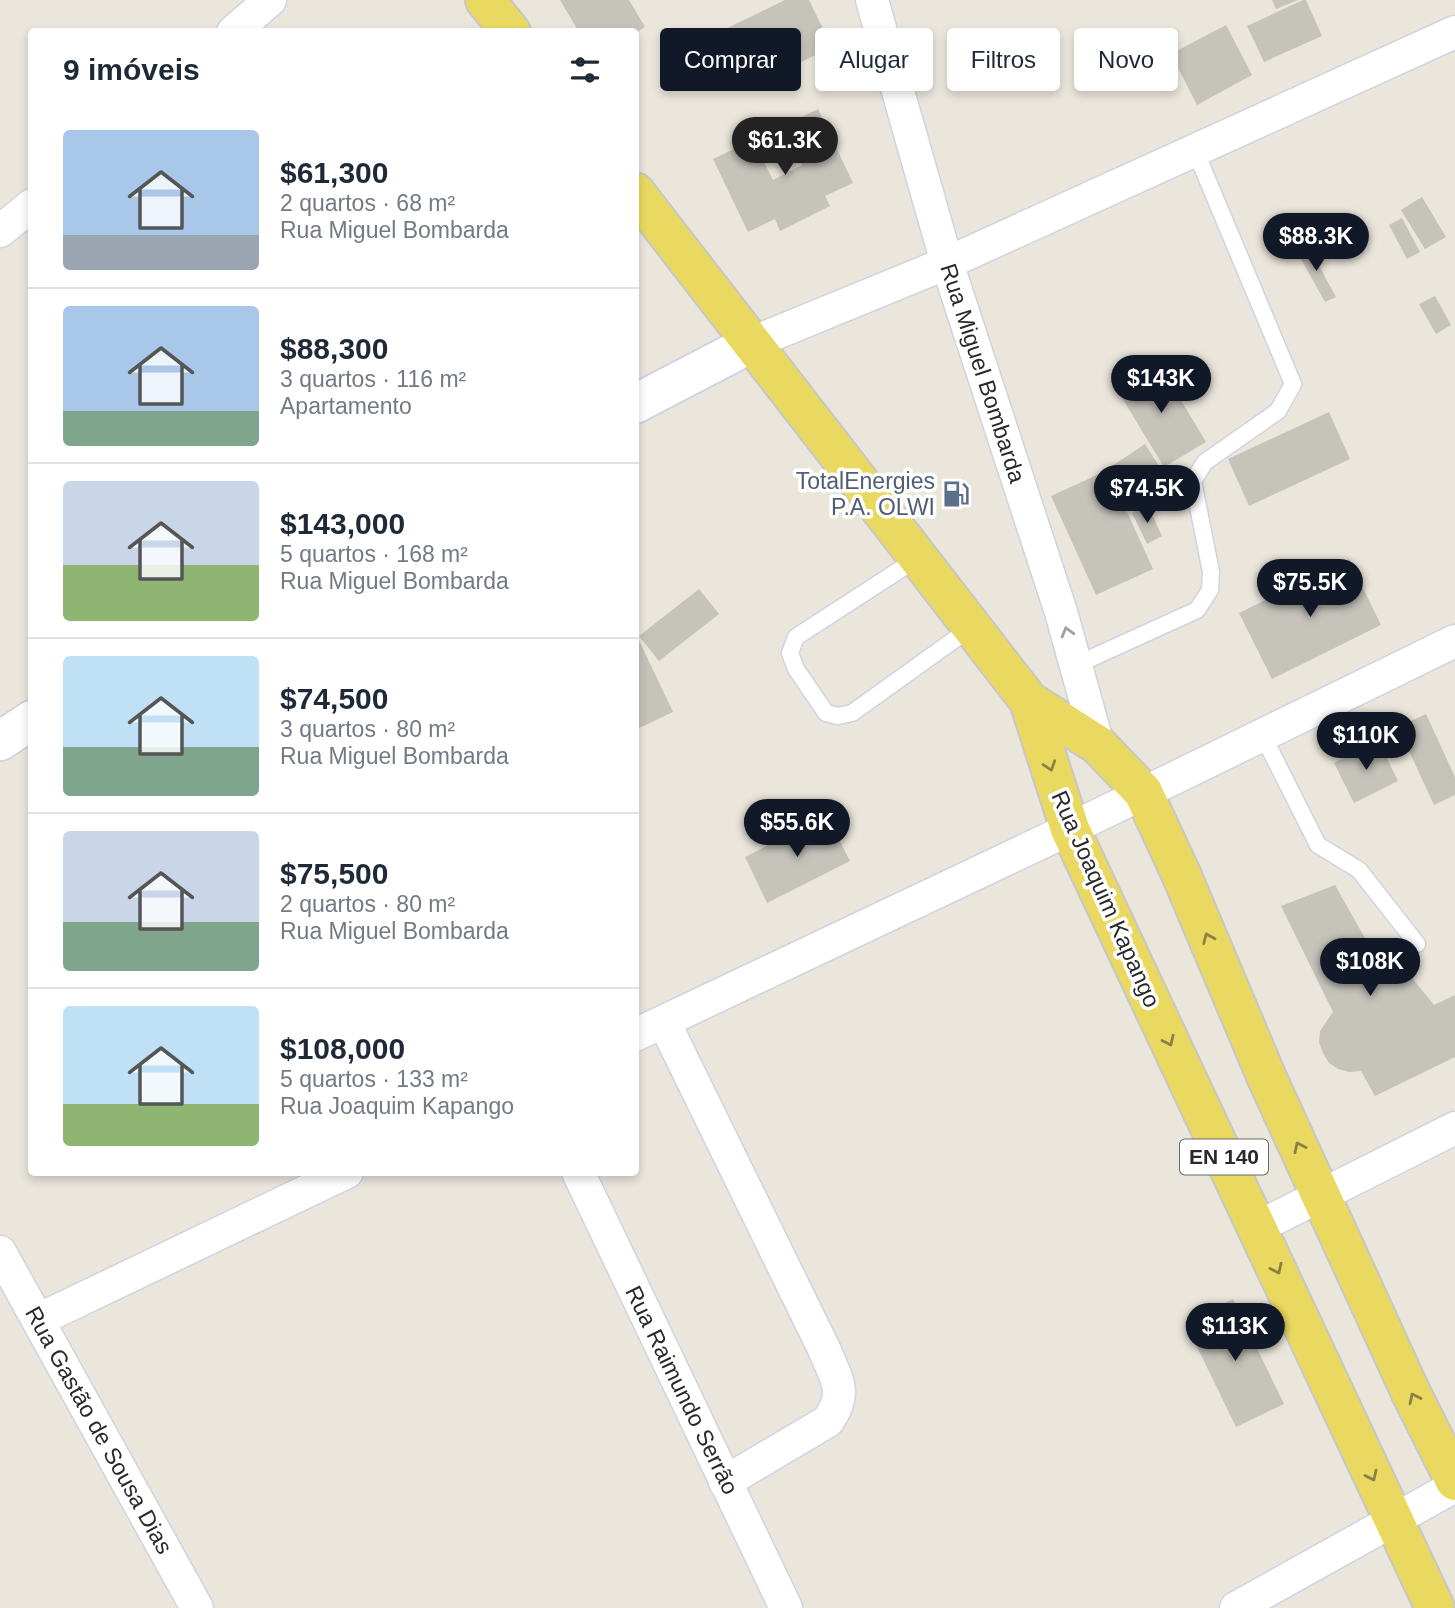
<!DOCTYPE html>
<html lang="pt">
<meta charset="utf-8">
<style>
body{margin:0;font-family:Helvetica,sans-serif;background:#f6f6f7;color:#1f2937;height:100vh;display:flex;flex-direction:column;font-size:26px;white-space:nowrap}
*{box-sizing:border-box;margin:0}
p{font-size:23px;color:#747a83}
.icon{flex:none;width:38px;height:38px;fill:none;stroke:currentColor;stroke-width:2;stroke-linecap:round;stroke-linejoin:round}
.map{position:relative;flex:1;overflow:hidden}
.side{position:absolute;left:28px;top:28px;width:611px;height:1148px;display:flex;flex-direction:column;background:#fff;border-radius:7px;box-shadow:0 4px 10px #0003}
.side>*{flex:none}
.banner{position:absolute;left:660px;top:28px;width:665px;height:63px;display:flex;gap:14px}
.price{position:absolute;translate:-50% -60px;padding:0 16px;border-radius:24px;background:#111827;color:#fff;font-size:23px;line-height:46px;filter:drop-shadow(0 2px 4px #0008)}
.price::after{content:'';position:absolute;left:50%;top:42px;width:21px;height:16px;margin-left:-10px;background:inherit;clip-path:polygon(0 0,100% 0,50% 100%)}
.price.current{background:#222;color:#fff}
ul{padding:0;list-style:none}
li{display:flex;align-items:center;gap:21px;height:175px;padding:0 35px}
li+li{border-top:2px solid #e0e1e3}
li span{display:grid;place-items:center;flex:none;width:196px;height:140px;border-radius:7px;color:#555}
li>.icon{margin-inline-start:auto}
span .icon{width:84px;height:84px;fill:#fffc;stroke-width:1}
li b{font-size:30px}
h2{display:flex;justify-content:space-between;align-items:center;height:84px;padding:0 35px;font-size:30px}
.pill{padding:0 24px;border-radius:7px;background:#fff;box-shadow:0 4px 10px #0003;font-size:24px;line-height:63px}
.pill.current{background:#111827;color:#fff}
.map>svg:first-child{display:block}
</style>
<div class="map">
<svg width="1455" height="1608" viewBox="0 0 1455 1608">
<rect width="100%" height="100%" fill="#ebe6dc"/>
<g fill="#c6c3bb">
<polygon points="560,0 629,0 645,27 637,32 579,32"/>
<polygon points="785,0 809,0 832,47 744,90 717,33"/>
<polygon points="1272,0 1298,0 1276,9"/>
<polygon points="1303,0 1306,0 1322,36 1264,62 1247,26"/>
<polygon points="1226,25 1252,75 1197,105 1171,54"/>
<polygon points="818,109 853,183 825,196 830,206 780,231 775,219 748,232 713,159 753,140 773,180 802,165 782,127"/>
<polygon points="1422,197 1446,237 1425,249 1401,210"/>
<polygon points="1402,218 1420,252 1407,259 1389,225"/>
<polygon points="1307,244 1336,297 1325,302 1296,250"/>
<polygon points="1435,296 1451,325 1436,334 1419,304"/>
<polygon points="1158,362 1206,442 1164,467 1116,388"/>
<polygon points="1329,412 1350,459 1249,506 1228,459"/>
<polygon points="1145,444 1159,466 1124,490 1109,468"/>
<polygon points="1108,470 1153,569 1096,595 1051,496"/>
<polygon points="1148,506 1162,536 1147,544 1132,513"/>
<polygon points="1349,559 1381,625 1272,679 1239,613"/>
<polygon points="699,589 719,614 659,661 639,636"/>
<polygon points="635,632 673,712 635,730"/>
<polygon points="1426,714 1455,777 1455,795 1434,805 1398,727"/>
<polygon points="1378,740 1398,781 1354,803 1334,763"/>
<polygon points="827,816 850,861 767,903 745,857"/>
<polygon points="1335,885 1379,963 1389,947 1421,966 1413,979 1434,1005 1455,995 1455,1057 1375,1096 1361,1071 1349,1072 1338,1069 1329,1063 1323,1053 1319,1042 1320,1031 1333,1012 1281,906"/>
<polygon points="1233,1299 1284,1404 1236,1427 1185,1322"/>
</g>
<g fill="none" stroke-linecap="round" stroke-linejoin="round">
<g stroke="#d1d2e2" stroke-width="19">
<g id="lane">
<polyline points="918,558 796,637 790,653 796,669 826,713 838,716 852,713 972,627"/>
<polyline points="1076,665 1197,610 1210,590 1211,572 1193,481 1205,462 1278,411 1293,384 1195,150"/>
<polyline points="1262,734 1318,845 1359,870 1417,944"/>
</g>
</g>
<g stroke="#d1d2e2" stroke-width="35">
<g id="street">
<polyline points="872,0 947,263 1061,612 1098,745"/>
<polyline points="233,32 270,0"/>
<polyline points="0,231 32,205"/>
<polyline points="752,343 947,263 1455,32"/>
<path d="M664,1022l161,329c12,30 23,41 3,70l-103,61"/>
<polyline points="635,1035 1070,829 1455,641"/>
<polyline points="578,1172 786,1608"/>
<polyline points="1258,1227 1455,1128"/>
<polyline points="0,1252 197,1608"/>
<polyline points="38,1320 347,1172"/>
<polyline points="1236,1608 1455,1486"/>
</g>
</g>
<g stroke="#d1d2e2" stroke-width="42">
<g id="secondary">
<polyline points="635,404 752,343"/>
<polyline points="0,741 32,720"/>
</g>
</g>
<g stroke="#c7c7c7" stroke-width="42">
<g id="primary">
<polyline points="485,0 511,32"/>
<polyline points="635,192 1029,701 1098,745 1143,792 1181,874 1267,1078 1411,1393 1455,1481"/>
<polyline points="1029,701 1070,829 1435,1608"/>
</g>
</g>
<use href="#lane" stroke="#fff" stroke-width="16"/>
<use href="#street" stroke="#fff" stroke-width="32"/>
<use href="#secondary" stroke="#fff" stroke-width="38"/>
<use href="#primary" stroke="#ead961" stroke-width="38"/>
</g>
<defs><path id="oneway-chevron" d="M-2-3.5L2.5 0L-2 3.5" fill="none" stroke-width="1.6" stroke-linecap="round" stroke-linejoin="round" transform="scale(1.75)"/></defs>
<use stroke="#9f9f9f" href="#oneway-chevron" transform="translate(1067 632) rotate(-106)"/>
<g stroke="#8a8145">
<use href="#oneway-chevron" transform="translate(1050 766) rotate(72)"/>
<use href="#oneway-chevron" transform="translate(1208 938) rotate(-113)"/>
<use href="#oneway-chevron" transform="translate(1169 1041) rotate(65)"/>
<use href="#oneway-chevron" transform="translate(1299 1147) rotate(-115)"/>
<use href="#oneway-chevron" transform="translate(1277 1269) rotate(65)"/>
<use href="#oneway-chevron" transform="translate(1414 1398) rotate(-116)"/>
<use href="#oneway-chevron" transform="translate(1372 1476) rotate(65)"/>
</g>
<defs>
<g id="fuel-bare" transform="scale(2.1)"><path d="M-5.5-6h7V0h2V4h1.3V-2.5L3-4.5l.8-.8L6-3V5H2.5V1h-1V6h-7ZM-4.2-4.7v3.2H.2V-4.7Z" fill="#5c6f8a" stroke="#fff" stroke-width="2.5" paint-order="stroke"/></g>
</defs>
<g fill-rule="evenodd">
<use href="#fuel-bare" x="956" y="494"/>
</g>
<g text-anchor="middle" stroke-width="7" stroke-linejoin="round" paint-order="stroke">
<rect fill="#fff" stroke="#696969" stroke-width="2" x="1180" y="1139.5" width="88" height="35" rx="5"/>
<g font-size="21" font-weight="bold" fill="#292929">
<text x="1224" y="1164">EN 140</text>
</g>
<g font-size="23" fill="#292929" stroke="#fff">
<text transform="translate(983 373) rotate(72)" y="8">Rua Miguel Bombarda</text>
<text transform="translate(1106 899) rotate(66)" y="8">Rua Joaquim Kapango</text>
<text transform="translate(682 1390) rotate(64)" y="8">Rua Raimundo Serrão</text>
<text transform="translate(99 1430) rotate(61)" y="8">Rua Gastão de Sousa Dias</text>
</g>
<g font-size="23" fill="#4e5e75" stroke="#fff" text-anchor="end">
<text x="935" y="489">TotalEnergies<tspan x="935" dy="26">P.A. OLWI</tspan></text>
</g>
</g>
</svg>
<b class="price current" style="left:785px;top:177px">$61.3K</b>
<b class="price" style="left:1316px;top:273px">$88.3K</b>
<b class="price" style="left:1161px;top:415px">$143K</b>
<b class="price" style="left:1147px;top:525px">$74.5K</b>
<b class="price" style="left:1310px;top:619px">$75.5K</b>
<b class="price" style="left:1366px;top:772px">$110K</b>
<b class="price" style="left:797px;top:859px">$55.6K</b>
<b class="price" style="left:1370px;top:998px">$108K</b>
<b class="price" style="left:1235px;top:1363px">$113K</b>
<div class="banner">
<a class="pill current">Comprar</a>
<a class="pill">Alugar</a>
<a class="pill">Filtros</a>
<a class="pill">Novo</a>
</div>
<section class="side">
<h2>9 imóveis<svg class="icon" aria-label="filters" viewBox="0 0 24 24"><path d="M4 7h16M4 17h16"/><circle cx="9" cy="7" r="2"/><circle cx="15" cy="17" r="2"/></svg></h2>
<ul>
<li><span style="background:linear-gradient(#a9c7e8 75%,#9aa5b1 0)"><svg class="icon" aria-label="home" viewBox="0 0 24 24"><path d="M3 11l9-7 9 7M6 9v11h12V9"/></svg></span><div><b>$61,300</b><p>2 quartos · 68 m²</p><p>Rua Miguel Bombarda</p></div></li>
<li><span style="background:linear-gradient(#a9c7e8 75%,#7fa58c 0)"><svg class="icon" aria-label="home" viewBox="0 0 24 24"><path d="M3 11l9-7 9 7M6 9v11h12V9"/></svg></span><div><b>$88,300</b><p>3 quartos · 116 m²</p><p>Apartamento</p></div></li>
<li><span style="background:linear-gradient(#c9d6e8 60%,#8fb573 0)"><svg class="icon" aria-label="home" viewBox="0 0 24 24"><path d="M3 11l9-7 9 7M6 9v11h12V9"/></svg></span><div><b>$143,000</b><p>5 quartos · 168 m²</p><p>Rua Miguel Bombarda</p></div></li>
<li><span style="background:linear-gradient(#bfe0f5 65%,#7fa58c 0)"><svg class="icon" aria-label="home" viewBox="0 0 24 24"><path d="M3 11l9-7 9 7M6 9v11h12V9"/></svg></span><div><b>$74,500</b><p>3 quartos · 80 m²</p><p>Rua Miguel Bombarda</p></div></li>
<li><span style="background:linear-gradient(#c9d6e8 65%,#7fa58c 0)"><svg class="icon" aria-label="home" viewBox="0 0 24 24"><path d="M3 11l9-7 9 7M6 9v11h12V9"/></svg></span><div><b>$75,500</b><p>2 quartos · 80 m²</p><p>Rua Miguel Bombarda</p></div></li>
<li><span style="background:linear-gradient(#bfe0f5 70%,#8fb573 0)"><svg class="icon" aria-label="home" viewBox="0 0 24 24"><path d="M3 11l9-7 9 7M6 9v11h12V9"/></svg></span><div><b>$108,000</b><p>5 quartos · 133 m²</p><p>Rua Joaquim Kapango</p></div></li>
</ul>
</section>
</div>
